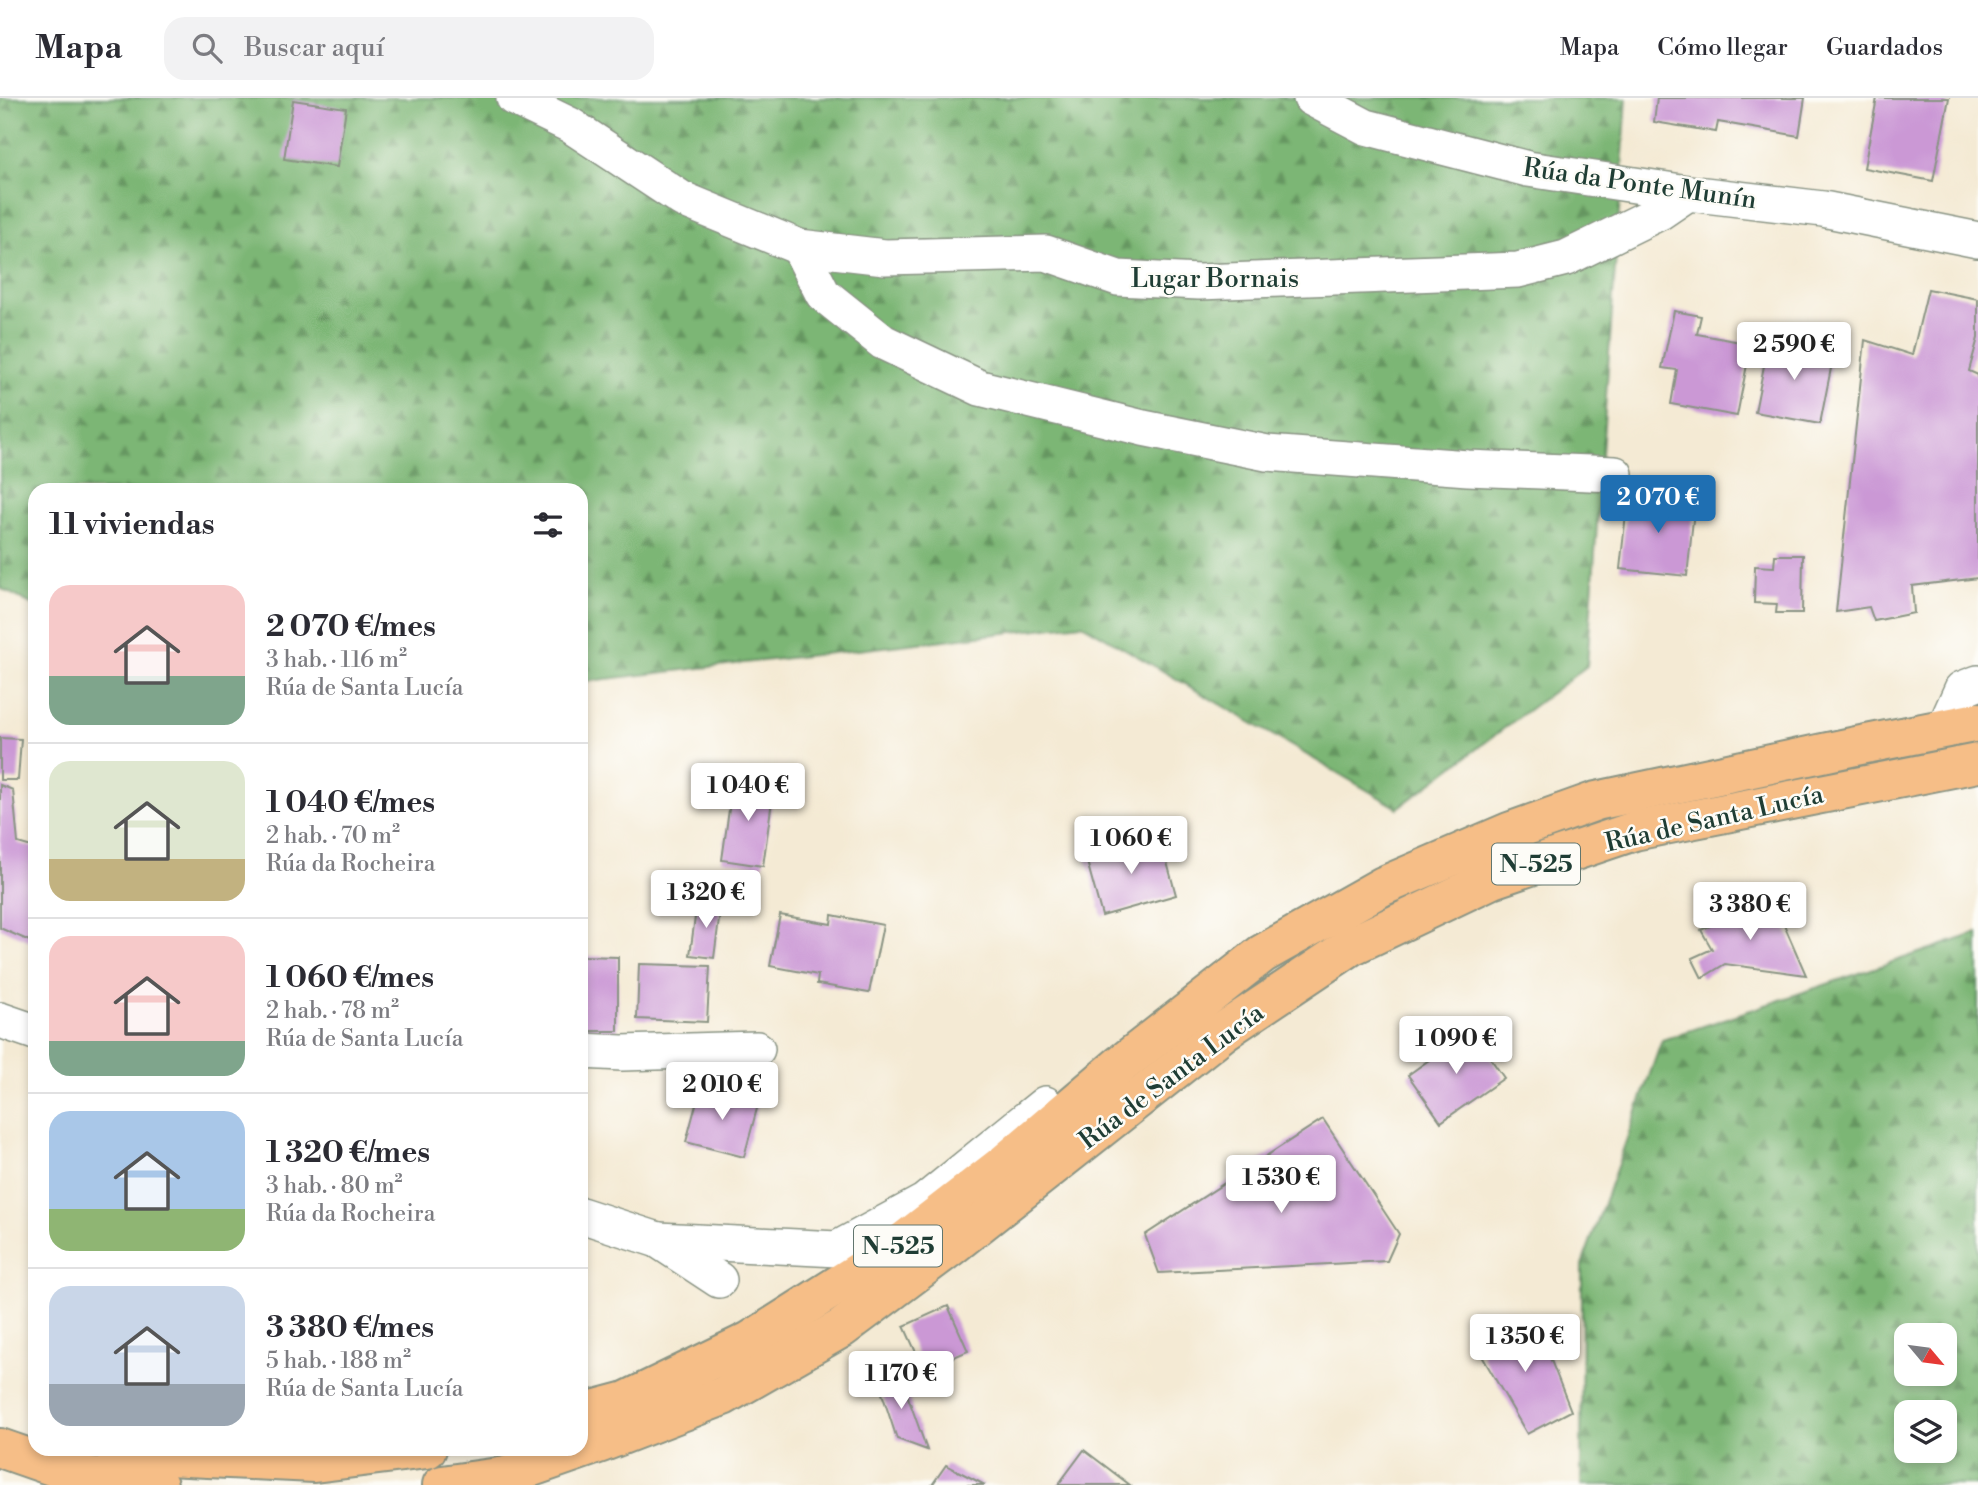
<!DOCTYPE html>
<html lang="es">
<meta charset="utf-8">
<style>
body{margin:0;font-family:"Libre Bodoni",serif;background:#f2f2f3;color:#2b2b33;height:100vh;display:flex;flex-direction:column;font-size:26px;white-space:nowrap}
*{box-sizing:border-box;margin:0}
p{font-size:23px;color:#7c7c81}
.icon{flex:none;width:38px;height:38px;fill:none;stroke:currentColor;stroke-width:2;stroke-linecap:round;stroke-linejoin:round}
.map{position:relative;flex:1;overflow:hidden}
.details{position:absolute;left:28px;top:385px;width:560px;height:973px;display:flex;flex-direction:column;background:#fff;border-radius:21px;box-shadow:0 4px 10px #0003}
.details>*{flex:none}
.needle{width:46px;rotate:119deg}
.tools{position:absolute;left:1894px;top:1225px;display:grid;gap:14px}
.tools a{display:grid;place-items:center;width:63px;height:63px;border-radius:14px;background:#fff;box-shadow:0 4px 10px #0003;font-size:35px}
.price{position:absolute;translate:-50% -60px;padding:0 16px;border-radius:7px;background:#fff;color:#222;font-size:23px;line-height:46px;filter:drop-shadow(0 2px 4px #0008)}
.price::after{content:'';position:absolute;left:50%;top:42px;width:21px;height:16px;margin-left:-10px;background:inherit;clip-path:polygon(0 0,100% 0,50% 100%)}
.price.selected{background:#1f6fb2;color:#fff}
ul{padding:0;list-style:none}
li{display:flex;align-items:center;gap:21px;height:175px;padding:0 21px}
li+li{border-top:2px solid #e1e1e2}
li span{display:grid;place-items:center;flex:none;width:196px;height:140px;border-radius:21px;color:#555}
li>.icon{margin-inline-start:auto}
span .icon{width:84px;height:84px;fill:#fffc;stroke-width:1}
li b{font-size:30px}
h2{display:flex;justify-content:space-between;align-items:center;height:84px;padding:0 21px;font-size:30px}
header{display:flex;align-items:center;gap:42px;box-sizing:border-box;height:98px;padding:0 35px;background:#fff;border-bottom:2px solid #e1e1e2}
header strong{font-size:33px}
nav{display:flex;gap:38px;margin-inline-start:auto;font-size:24px}
.search{width:490px;height:63px;background:#f2f2f3;display:flex;align-items:center;gap:18px;box-sizing:border-box;padding:0 24px;border-radius:21px;color:#7c7c81;font-size:26px}
.map>svg:first-child{display:block}
</style>
<header>
<strong>Mapa</strong>
<div class="search"><svg class="icon" aria-label="search" viewBox="0 0 24 24"><circle cx="10" cy="10" r="6"/><path d="M15 15l6 6"/></svg>Buscar aquí</div>
<nav><a>Mapa</a><a>Cómo llegar</a><a>Guardados</a></nav>
</header>
<div class="map">
<svg width="1978" height="1387" viewBox="0 0 1978 1387">
<defs>
<pattern id="forest-firs" width="22" height="20" patternUnits="userSpaceOnUse" patternTransform="scale(1.75)"><rect width="22" height="20" fill="#7cb674"/><path d="M5 1l3.5 6h-7zM16 11l3.5 6h-7z" fill="#659560"/></pattern>
</defs>
<rect width="100%" height="100%" fill="#fdfcf7"/>
<filter id="ink" filterUnits="userSpaceOnUse"><feTurbulence type="fractalNoise" baseFrequency=".0143" numOctaves="2"/><feDisplacementMap in="SourceGraphic" scale="14" xChannelSelector="R" yChannelSelector="G"/><feConvolveMatrix kernelMatrix="1 2 1 2 8 2 1 2 1" color-interpolation-filters="sRGB"/></filter>
<filter id="wash" filterUnits="userSpaceOnUse"><feTurbulence type="fractalNoise" baseFrequency=".00686" numOctaves="4" result="noise"/><feDisplacementMap in="SourceGraphic" scale="28" xChannelSelector="R" yChannelSelector="G"/><feGaussianBlur stdDeviation="1.57" result="paint"/><feColorMatrix in="noise" values="0 0 0 0 0 0 0 0 0 0 0 0 0 0 0 0 0 1.4 0 .05"/><feComposite in="paint" operator="in"/></filter>
<g filter="url(#wash)">
<rect width="100%" height="100%" fill="#f4ead4"/>
<g fill="url(#forest-firs)" stroke="#4e7a54" stroke-width="2" fill-rule="evenodd">
<polygon points="0,0 1627,0 1587,568 1398,710 1082,526 581,584 581,392 35,392 35,508 0,490"/>
<path d="M1978,835v552h-397l1,-220 80,-225zM1906,1237h38v39h-38zM1906,1314h38v39h-38z"/>
</g>
<g id="blocks">
<g fill="#cb98d5">
<polygon points="1657,0 1805,0 1799,38 1718,24 1716,34 1654,24"/>
<polygon points="1877,0 1949,0 1933,83 1864,70"/>
<polygon points="293,2 346,10 337,69 284,61"/>
<polygon points="1928,191 1978,201 1978,240 1969,273 1978,277 1978,480 1912,488 1914,515 1874,523 1869,509 1836,514 1865,242 1912,257"/>
<polygon points="1674,213 1701,218 1697,236 1751,246 1737,318 1671,306 1677,272 1662,270"/>
<polygon points="1769,242 1834,255 1820,326 1755,314"/>
<polygon points="1628,397 1695,403 1687,478 1620,471"/>
<polygon points="1775,457 1803,457 1802,515 1776,515 1777,506 1754,505 1755,468 1774,469"/>
<polygon points="0,640 21,641 18,682 0,682"/>
<polygon points="733,683 774,688 763,768 722,762"/>
<polygon points="0,687 13,692 18,745 35,750 34,845 0,830"/>
<polygon points="1160,739 1176,797 1102,818 1086,760"/>
<polygon points="1772,799 1806,877 1725,866 1702,880 1692,860 1712,851 1701,832"/>
<polygon points="697,804 721,806 714,860 690,857"/>
<polygon points="780,817 831,826 832,817 883,827 869,895 817,886 818,877 770,868"/>
<polygon points="581,858 618,859 618,933 581,933"/>
<polygon points="639,866 710,868 707,924 637,921"/>
<polygon points="1471,932 1504,980 1441,1024 1408,977"/>
<polygon points="701,988 759,1003 744,1059 686,1044"/>
<polygon points="1323,1021 1399,1136 1387,1163 1159,1175 1145,1137"/>
<polygon points="948,1208 968,1253 924,1272 904,1228"/>
<polygon points="1535,1222 1571,1313 1527,1336 1482,1258 1483,1233"/>
<polygon points="899,1274 927,1352 897,1341 878,1283"/>
<polygon points="1084,1352 1130,1387 1058,1387"/>
<polygon points="946,1367 985,1387 932,1387"/>
</g>
</g>
</g>
<g filter="url(#ink)">
<use href="#blocks" fill-opacity="0" stroke="#8a9484" stroke-width="2"/>
<g fill="none" stroke-linecap="round" stroke-linejoin="round">
<g stroke="#8a9484" stroke-width="38">
<g id="minor">
<polyline points="514,0 570,27 682,101 799,149 885,159 1046,155 1118,180 1199,184 1518,172 1566,160 1660,114 1688,95"/>
<polyline points="1311,0 1366,29 1528,71 1688,95 1823,111 1978,142"/>
<polyline points="799,149 823,196 883,244 980,290 1143,330 1267,355 1468,370 1615,376"/>
<polyline points="1944,631 1962,591 1978,585"/>
<polyline points="0,922 35,934"/>
<polyline points="581,953 622,955 757,951"/>
<polyline points="581,1117 658,1142 719,1182"/>
<polyline points="658,1142 837,1151 924,1104 1045,1006"/>
</g>
</g>
<g stroke="#8a9484" stroke-width="42">
<g id="highway">
<polyline points="581,1315 626,1303 750,1243 890,1154 1005,1065 1120,967 1262,856 1383,788 1509,734 1596,703 1856,648 1978,624"/>
<polyline points="0,1350 75,1376 158,1387"/>
<polyline points="115,1351 146,1357 314,1365 427,1351"/>
<polyline points="442,1387 506,1378 601,1345 723,1298 842,1230 949,1150 1224,933 1351,848 1492,781 1634,733 1978,665"/>
</g>
</g>
<use href="#minor" stroke="#fff" stroke-width="35"/>
<use href="#highway" stroke="#f6be87" stroke-width="38"/>
</g>
</g>
<g text-anchor="middle" stroke-width="5" stroke-linejoin="round" paint-order="stroke">
<g fill="#fdfcf7" stroke="#62766e" stroke-width="2">
<rect x="1492" y="745.5" width="88" height="41" rx="5"/>
<rect x="854" y="1127.5" width="88" height="41" rx="5"/>
</g>
<g font-size="24" font-weight="bold" fill="#1f3d34">
<text x="1536" y="774">N-525</text>
<text x="898" y="1156">N-525</text>
</g>
<g font-size="26" fill="#1f3d34" stroke="#fdfcf7">
<text transform="translate(1640 85) rotate(8)" y="9">Rúa da Ponte Munín</text>
<text x="1215" y="189">Lugar Bornais</text>
<text transform="translate(1714 720) rotate(-13)" y="9">Rúa de Santa Lucía</text>
<text transform="translate(1171 978) rotate(-37)" y="9">Rúa de Santa Lucía</text>
</g>
</g>
</svg>
<div class="tools">
<a><svg class="needle" viewBox="-14 -14 28 28"><path d="M0-13l5 13h-10z" fill="#e53935"/><path d="M0 13l5-13h-10z" fill="#7c7c81"/></svg></a>
<a><svg class="icon" aria-label="layers" viewBox="0 0 24 24"><path d="M12 4l9 5-9 5-9-5zM3 14l9 5 9-5"/></svg></a>
</div>
<b class="price" style="left:1794px;top:284px">2 590 €</b>
<b class="price selected" style="left:1658px;top:437px">2 070 €</b>
<b class="price" style="left:748px;top:725px">1 040 €</b>
<b class="price" style="left:1131px;top:778px">1 060 €</b>
<b class="price" style="left:706px;top:832px">1 320 €</b>
<b class="price" style="left:1750px;top:844px">3 380 €</b>
<b class="price" style="left:1456px;top:978px">1 090 €</b>
<b class="price" style="left:722px;top:1024px">2 010 €</b>
<b class="price" style="left:1281px;top:1117px">1 530 €</b>
<b class="price" style="left:1525px;top:1276px">1 350 €</b>
<b class="price" style="left:901px;top:1313px">1 170 €</b>
<section class="details">
<h2>11 viviendas<svg class="icon" aria-label="filters" viewBox="0 0 24 24"><path d="M4 7h16M4 17h16"/><circle cx="9" cy="7" r="2"/><circle cx="15" cy="17" r="2"/></svg></h2>
<ul>
<li><span style="background:linear-gradient(#f6c9c9 65%,#7fa58c 0)"><svg class="icon" aria-label="home" viewBox="0 0 24 24"><path d="M3 11l9-7 9 7M6 9v11h12V9"/></svg></span><div><b>2 070 €/mes</b><p>3 hab. · 116 m²</p><p>Rúa de Santa Lucía</p></div></li>
<li><span style="background:linear-gradient(#dfe7d0 70%,#c2b280 0)"><svg class="icon" aria-label="home" viewBox="0 0 24 24"><path d="M3 11l9-7 9 7M6 9v11h12V9"/></svg></span><div><b>1 040 €/mes</b><p>2 hab. · 70 m²</p><p>Rúa da Rocheira</p></div></li>
<li><span style="background:linear-gradient(#f6c9c9 75%,#7fa58c 0)"><svg class="icon" aria-label="home" viewBox="0 0 24 24"><path d="M3 11l9-7 9 7M6 9v11h12V9"/></svg></span><div><b>1 060 €/mes</b><p>2 hab. · 78 m²</p><p>Rúa de Santa Lucía</p></div></li>
<li><span style="background:linear-gradient(#a9c7e8 70%,#8fb573 0)"><svg class="icon" aria-label="home" viewBox="0 0 24 24"><path d="M3 11l9-7 9 7M6 9v11h12V9"/></svg></span><div><b>1 320 €/mes</b><p>3 hab. · 80 m²</p><p>Rúa da Rocheira</p></div></li>
<li><span style="background:linear-gradient(#c9d6e8 70%,#9aa5b1 0)"><svg class="icon" aria-label="home" viewBox="0 0 24 24"><path d="M3 11l9-7 9 7M6 9v11h12V9"/></svg></span><div><b>3 380 €/mes</b><p>5 hab. · 188 m²</p><p>Rúa de Santa Lucía</p></div></li>
</ul>
</section>
</div>
